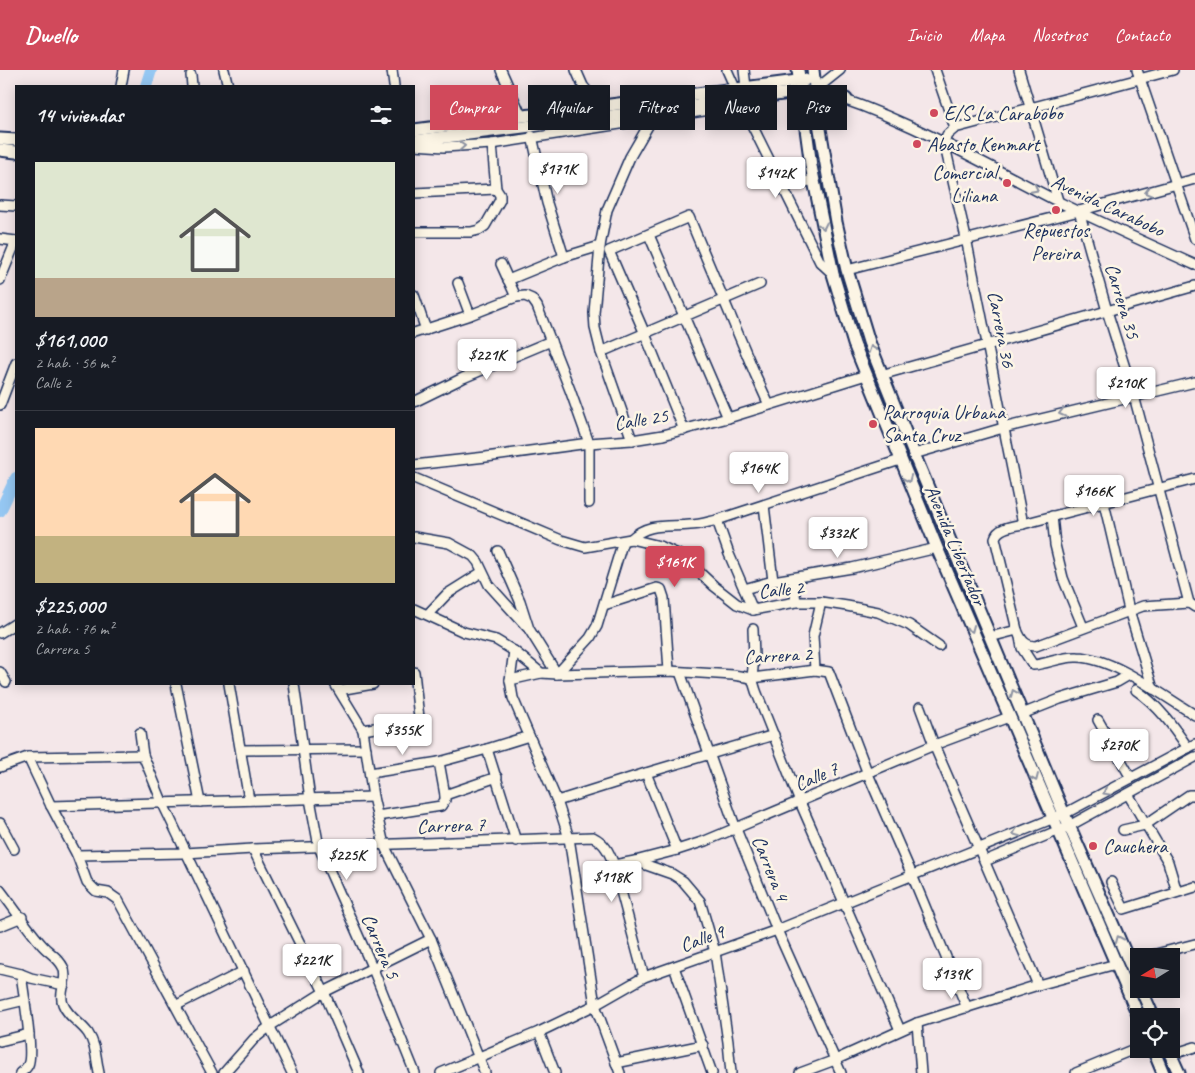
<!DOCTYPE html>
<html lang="es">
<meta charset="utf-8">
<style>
body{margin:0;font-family:Caveat,sans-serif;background:#20242c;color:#f1f3f6;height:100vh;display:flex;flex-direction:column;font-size:19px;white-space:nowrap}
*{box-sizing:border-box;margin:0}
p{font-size:16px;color:#9ea1a6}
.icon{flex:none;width:28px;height:28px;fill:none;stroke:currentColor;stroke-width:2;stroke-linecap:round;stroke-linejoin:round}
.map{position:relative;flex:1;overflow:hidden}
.drawer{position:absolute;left:15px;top:15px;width:400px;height:600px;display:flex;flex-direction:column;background:#171b24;border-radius:0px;box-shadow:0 2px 12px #0003}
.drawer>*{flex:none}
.banner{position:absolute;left:430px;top:15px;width:475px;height:45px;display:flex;gap:10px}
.needle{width:32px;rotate:259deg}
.fabs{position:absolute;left:1130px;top:878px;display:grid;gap:10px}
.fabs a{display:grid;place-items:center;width:50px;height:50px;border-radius:0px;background:#171b24;box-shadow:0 2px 12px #0003;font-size:25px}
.price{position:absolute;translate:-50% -42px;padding:0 11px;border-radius:5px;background:#fff;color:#222;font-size:16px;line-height:32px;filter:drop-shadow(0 1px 2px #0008)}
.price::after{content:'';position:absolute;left:50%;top:30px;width:15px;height:11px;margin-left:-8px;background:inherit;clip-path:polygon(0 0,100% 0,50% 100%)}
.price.active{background:#d1495b;color:#fff}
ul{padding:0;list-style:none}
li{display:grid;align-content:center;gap:10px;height:265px;padding:0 20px}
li+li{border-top:1px solid #363941}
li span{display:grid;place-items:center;height:155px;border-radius:0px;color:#555}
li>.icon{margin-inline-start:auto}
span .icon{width:90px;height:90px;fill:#fffc;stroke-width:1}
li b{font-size:21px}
h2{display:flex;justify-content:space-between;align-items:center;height:60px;padding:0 20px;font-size:21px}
.pill{padding:0 18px;border-radius:0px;background:#171b24;box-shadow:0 2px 12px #0003;font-size:18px;line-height:45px}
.pill.active{background:#d1495b;color:#fff}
header{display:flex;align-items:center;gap:30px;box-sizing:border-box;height:70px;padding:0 25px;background:#d1495b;color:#fff}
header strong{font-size:24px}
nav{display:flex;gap:28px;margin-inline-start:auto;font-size:18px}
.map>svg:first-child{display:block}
</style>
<header>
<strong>Dwello</strong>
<nav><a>Inicio</a><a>Mapa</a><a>Nosotros</a><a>Contacto</a></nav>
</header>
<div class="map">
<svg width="1195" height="1003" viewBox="0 0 1195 1003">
<rect width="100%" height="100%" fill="#f4e7e9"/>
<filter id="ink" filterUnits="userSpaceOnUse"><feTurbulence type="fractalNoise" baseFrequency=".02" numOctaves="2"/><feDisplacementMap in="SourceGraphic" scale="10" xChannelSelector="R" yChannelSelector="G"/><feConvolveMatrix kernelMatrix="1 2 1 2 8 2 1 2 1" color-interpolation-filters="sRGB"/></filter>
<g filter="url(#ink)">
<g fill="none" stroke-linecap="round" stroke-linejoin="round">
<g stroke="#95c7f2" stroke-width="12">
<polyline points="146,16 151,0"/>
<polyline points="0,441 16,408"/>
</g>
<g stroke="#1b2f5e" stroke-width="12">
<g id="minor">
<polyline points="224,0 228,16"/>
<polyline points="392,0 394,16"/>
<polyline points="501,0 521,45"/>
<polyline points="576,0 583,16 599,35"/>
<polyline points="727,0 735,18"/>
<polyline points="744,0 746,17"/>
<polyline points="935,0 955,58"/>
<polyline points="1019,0 1059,134"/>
<polyline points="1137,0 1195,169"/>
<polyline points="191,5 192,16"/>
<polyline points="121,16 124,0"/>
<path d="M815,20c86,25 163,71 242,111 45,22 92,43 138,64"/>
<polyline points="815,20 840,0"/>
<polyline points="742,35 820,192 833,204"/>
<polyline points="532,66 547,133 564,187"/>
<polyline points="414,75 444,77 492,74 742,35 755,32"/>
<polyline points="781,113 814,111"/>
<polyline points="414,123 496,119"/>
<polyline points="0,135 16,136"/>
<polyline points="1079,141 1107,241 1134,326 1189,533"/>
<polyline points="414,162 471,162 479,160 485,156 500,130 500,125 496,119 492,74"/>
<polyline points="649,165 728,348"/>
<polyline points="0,169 16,171"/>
<polyline points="501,194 516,227"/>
<polyline points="847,200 1079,141 1195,109"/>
<polyline points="0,210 16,171"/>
<polyline points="508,210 564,187 600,176"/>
<polyline points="458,213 470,245"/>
<polyline points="414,225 426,260"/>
<polyline points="414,263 470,245 516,227 525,226 532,229 537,236 570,320 589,373 589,433"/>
<polyline points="601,282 760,214"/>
<polyline points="881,305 1195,216"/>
<polyline points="414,332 463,308 551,271"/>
<polyline points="0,335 16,293"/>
<polyline points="684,360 645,264 609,181 689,147 755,304 769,335"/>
<polyline points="632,370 601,282 595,258 594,243 600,176 607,140 630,87 648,56 649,48"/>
<polyline points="914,384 1003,358 1195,312"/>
<polyline points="414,395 486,387 589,373 632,370 663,365 728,348 866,305"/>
<polyline points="414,408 561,470 585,477 631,469 660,476 682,486 714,516 737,534 753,540 796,532 821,532 847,536 878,542 909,555 939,576"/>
<polyline points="1104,433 1129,540 1153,619"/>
<polyline points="764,435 773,511"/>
<polyline points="1052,446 1055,475 1063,508 1083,557"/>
<polyline points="717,450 729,484 753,540"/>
<polyline points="1023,454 966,168 944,72 947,65 955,58 1173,0"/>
<polyline points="414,467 449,473 473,486 478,492 489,515 527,557"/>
<path d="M631,469c17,-17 37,-12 59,-14 9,0 18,-3 27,-5l183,-60"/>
<polyline points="498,481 520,531 529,559 557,604 590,568 597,556 623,471"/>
<polyline points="793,508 796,532"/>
<polyline points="744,519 773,511 852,498 937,478"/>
<polyline points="604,535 657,518 661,519 664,528 669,601"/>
<polyline points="414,539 464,562 496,570 514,581 541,603 557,604 669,601 733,605 752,608 815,600 829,602 868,704 912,805 967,938"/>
<polyline points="428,544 447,524 482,502"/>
<polyline points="753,559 754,587 752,608 756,621 800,732 900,960"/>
<path d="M1017,560l-22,-92c3,-11 19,-12 28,-14l172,-45"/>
<polyline points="0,563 16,553"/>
<path d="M990,567l27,-7c4,10 8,16 19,16l107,-40 46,-3 6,4"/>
<path d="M1020,567l2,11 11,17c15,-1 29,-9 45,-8 37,1 86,40 117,58"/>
<polyline points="514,581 510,610 513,628 557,731 569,768 595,935 620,1003"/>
<polyline points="815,600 813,566 821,532"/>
<polyline points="0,602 6,612"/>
<polyline points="680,602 736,759 777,860 841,1003"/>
<polyline points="510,610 541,603"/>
<polyline points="176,614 200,732"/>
<polyline points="229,614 249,730"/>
<polyline points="294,614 310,729 319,777 373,899 415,1003"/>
<polyline points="335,614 363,660 373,727 384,775 431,869 485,1003"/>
<polyline points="339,620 373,614"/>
<path d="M1136,620c22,15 37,36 52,58"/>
<polyline points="920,637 934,675 1038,915"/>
<polyline points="1022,644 1060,629 1117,612 1129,605"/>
<polyline points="1098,650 1131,708"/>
<polyline points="363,660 415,651 419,648 414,602"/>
<polyline points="140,663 143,685 163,734 292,1003"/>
<polyline points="487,679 529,666"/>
<polyline points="242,680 366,679"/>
<polyline points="28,687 51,736 77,785 87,812 96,821 108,823 118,830 212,1003"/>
<polyline points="0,697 28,687 143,685"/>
<polyline points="370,703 439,692 487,679 516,771"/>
<polyline points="646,703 677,780"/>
<polyline points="1128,724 1168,792 1177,822"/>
<polyline points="445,725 497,707"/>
<polyline points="557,731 646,703 774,665"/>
<polyline points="51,736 373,727"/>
<polyline points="377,746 441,736 445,730 445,725 439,692"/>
<polyline points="0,753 14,779"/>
<polyline points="1123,760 1145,755 1189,725 1195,725"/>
<polyline points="253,779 324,922 359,1003"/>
<path d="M77,785l108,-2 68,-4 340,-12c12,6 16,15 21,28l30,112"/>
<polyline points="635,791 677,780 705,771 934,675 1009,647"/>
<polyline points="985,791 1069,756 1195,687"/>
<polyline points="614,795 635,791 672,804 683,811 700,831 715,882 728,972 731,1003"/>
<polyline points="1111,812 1124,839 1195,817"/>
<path d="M0,820c14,18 27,38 42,55 7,8 16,12 21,22 6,12 -5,25 0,37 5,13 17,18 25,29 8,12 8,26 11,40"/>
<polyline points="0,856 22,847"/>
<polyline points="1148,886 1195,874"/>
<polyline points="674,897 712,1003"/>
<polyline points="0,899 21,904 31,908 64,915"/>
<polyline points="177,935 244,901"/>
<polyline points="0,936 25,930"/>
<polyline points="917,953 921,1003"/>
<polyline points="539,962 555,1003"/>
<polyline points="0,971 29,964"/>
<polyline points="1170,985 1195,977"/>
<polyline points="616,993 703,975"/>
<path d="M20,1003c3,-2 6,-4 8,-8 6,-12 -5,-75 -7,-91"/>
<polyline points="224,1003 254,969 270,956 324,922 431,869"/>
<polyline points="441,1003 539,962 595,935 644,907 777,860 1064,744 1195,674"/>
<polyline points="800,1003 835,990 917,953 1038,915 1116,894"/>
<polyline points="1076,1003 1139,977"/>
</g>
</g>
<g stroke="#1b2f5e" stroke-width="15">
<g id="major">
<polyline points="798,0 811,96 823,155 833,204 854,274 937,478 1139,947"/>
<polyline points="813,0 819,53 836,152 847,200 869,272 914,384 1064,744 1139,914"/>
<polyline points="820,48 822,40 826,33 846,29"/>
<polyline points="414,60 805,10"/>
<polyline points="0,69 16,70"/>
<polyline points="414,71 806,21"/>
<polyline points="0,80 16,82"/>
<polyline points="1141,919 1153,946"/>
<polyline points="1153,979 1163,1003"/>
<polyline points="1168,979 1179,1003"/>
</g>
</g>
<use href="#minor" stroke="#fcf5e5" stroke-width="9"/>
<use href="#major" stroke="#fcf5e5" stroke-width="11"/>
</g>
<defs><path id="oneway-chevron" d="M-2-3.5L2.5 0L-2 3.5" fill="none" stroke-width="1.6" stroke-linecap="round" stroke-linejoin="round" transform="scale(1.25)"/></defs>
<g stroke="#8c92a2">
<use href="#oneway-chevron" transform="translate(462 76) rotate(-4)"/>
<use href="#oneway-chevron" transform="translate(1035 119) rotate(27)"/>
<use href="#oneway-chevron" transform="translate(1148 122) rotate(165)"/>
<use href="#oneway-chevron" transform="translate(823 156) rotate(78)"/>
<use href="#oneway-chevron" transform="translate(872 279) rotate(-110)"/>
<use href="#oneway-chevron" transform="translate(1062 343) rotate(166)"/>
<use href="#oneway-chevron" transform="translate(908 409) rotate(68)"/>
<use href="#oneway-chevron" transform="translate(971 559) rotate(67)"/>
<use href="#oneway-chevron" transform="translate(1014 623) rotate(-113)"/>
<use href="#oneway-chevron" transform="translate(1035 708) rotate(66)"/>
<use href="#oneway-chevron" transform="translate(1106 722) rotate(151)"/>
<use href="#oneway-chevron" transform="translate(1016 763) rotate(158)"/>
<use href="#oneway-chevron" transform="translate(1119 869) rotate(-114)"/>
</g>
</g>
<g fill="#d1495b" stroke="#fcf5e5" stroke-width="2">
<circle cx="934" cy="43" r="5"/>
<circle cx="917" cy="74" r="5"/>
<circle cx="1007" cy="113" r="5"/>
<circle cx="1056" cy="140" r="5"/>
<circle cx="873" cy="354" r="5"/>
<circle cx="1093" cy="776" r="5"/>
</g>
<g text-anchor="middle" stroke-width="5" stroke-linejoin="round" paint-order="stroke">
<g font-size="20" fill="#1b2f5e" stroke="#fcf5e5" text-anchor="start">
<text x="944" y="50">E/S La Carabobo</text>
<text x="927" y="81">Abasto Kenmart</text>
<text x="997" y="109" text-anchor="end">Comercial<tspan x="997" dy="23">Liliana</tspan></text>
<text x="1056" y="167" text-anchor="middle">Repuestos<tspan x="1056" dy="23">Pereira</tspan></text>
<text x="883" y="349">Parroquia Urbana<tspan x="883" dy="23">Santa Cruz</tspan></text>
<text x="1103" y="783">Cauchera</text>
</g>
<g font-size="20" fill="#1b2f5e" stroke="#fcf5e5">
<text transform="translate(1108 135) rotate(25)" y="7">Avenida Carabobo</text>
<text transform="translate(1123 231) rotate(73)" y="7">Carrera 35</text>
<text transform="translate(1002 259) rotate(79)" y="7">Carrera 36</text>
<text transform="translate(641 349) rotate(-9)" y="7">Calle 25</text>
<text transform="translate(956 475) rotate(67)" y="7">Avenida Libertador</text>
<text transform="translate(781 519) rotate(-6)" y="7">Calle 2</text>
<text transform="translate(778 585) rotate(-3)" y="7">Carrera 2</text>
<text transform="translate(816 706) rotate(-23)" y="7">Calle 7</text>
<text transform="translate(451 755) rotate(-2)" y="7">Carrera 7</text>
<text transform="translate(771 798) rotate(68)" y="7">Carrera 4</text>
<text transform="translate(702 868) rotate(-20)" y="7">Calle 9</text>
<text transform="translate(381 876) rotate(67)" y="7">Carrera 5</text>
</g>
</g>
</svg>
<div class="fabs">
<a><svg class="needle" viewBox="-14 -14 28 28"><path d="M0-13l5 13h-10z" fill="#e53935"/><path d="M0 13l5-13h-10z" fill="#9ea1a6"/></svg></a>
<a><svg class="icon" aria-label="locate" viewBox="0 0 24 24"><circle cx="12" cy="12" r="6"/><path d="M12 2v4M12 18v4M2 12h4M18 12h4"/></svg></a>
</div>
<b class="price" style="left:558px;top:125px">$171K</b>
<b class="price" style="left:776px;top:129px">$142K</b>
<b class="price" style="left:487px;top:311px">$221K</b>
<b class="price" style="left:1126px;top:339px">$210K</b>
<b class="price" style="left:759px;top:424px">$164K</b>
<b class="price" style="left:1094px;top:447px">$166K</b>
<b class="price" style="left:838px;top:489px">$332K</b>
<b class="price active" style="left:675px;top:518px">$161K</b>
<b class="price" style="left:403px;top:686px">$355K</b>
<b class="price" style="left:1119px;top:701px">$270K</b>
<b class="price" style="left:347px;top:811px">$225K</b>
<b class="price" style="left:612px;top:833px">$118K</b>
<b class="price" style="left:312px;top:916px">$221K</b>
<b class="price" style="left:952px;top:930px">$139K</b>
<div class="banner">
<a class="pill active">Comprar</a>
<a class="pill">Alquilar</a>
<a class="pill">Filtros</a>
<a class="pill">Nuevo</a>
<a class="pill">Piso</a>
</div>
<section class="drawer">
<h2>14 viviendas<svg class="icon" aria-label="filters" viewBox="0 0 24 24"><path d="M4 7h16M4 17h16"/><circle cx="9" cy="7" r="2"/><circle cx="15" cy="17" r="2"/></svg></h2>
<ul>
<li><span style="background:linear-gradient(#dfe7d0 75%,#b9a48a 0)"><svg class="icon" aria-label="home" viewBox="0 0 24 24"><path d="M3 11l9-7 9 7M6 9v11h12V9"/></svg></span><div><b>$161,000</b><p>2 hab. · 56 m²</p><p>Calle 2</p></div></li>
<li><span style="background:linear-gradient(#ffd9b3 70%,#c2b280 0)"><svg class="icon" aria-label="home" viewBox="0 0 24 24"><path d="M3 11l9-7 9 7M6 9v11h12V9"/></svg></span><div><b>$225,000</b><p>2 hab. · 76 m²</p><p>Carrera 5</p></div></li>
</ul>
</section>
</div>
